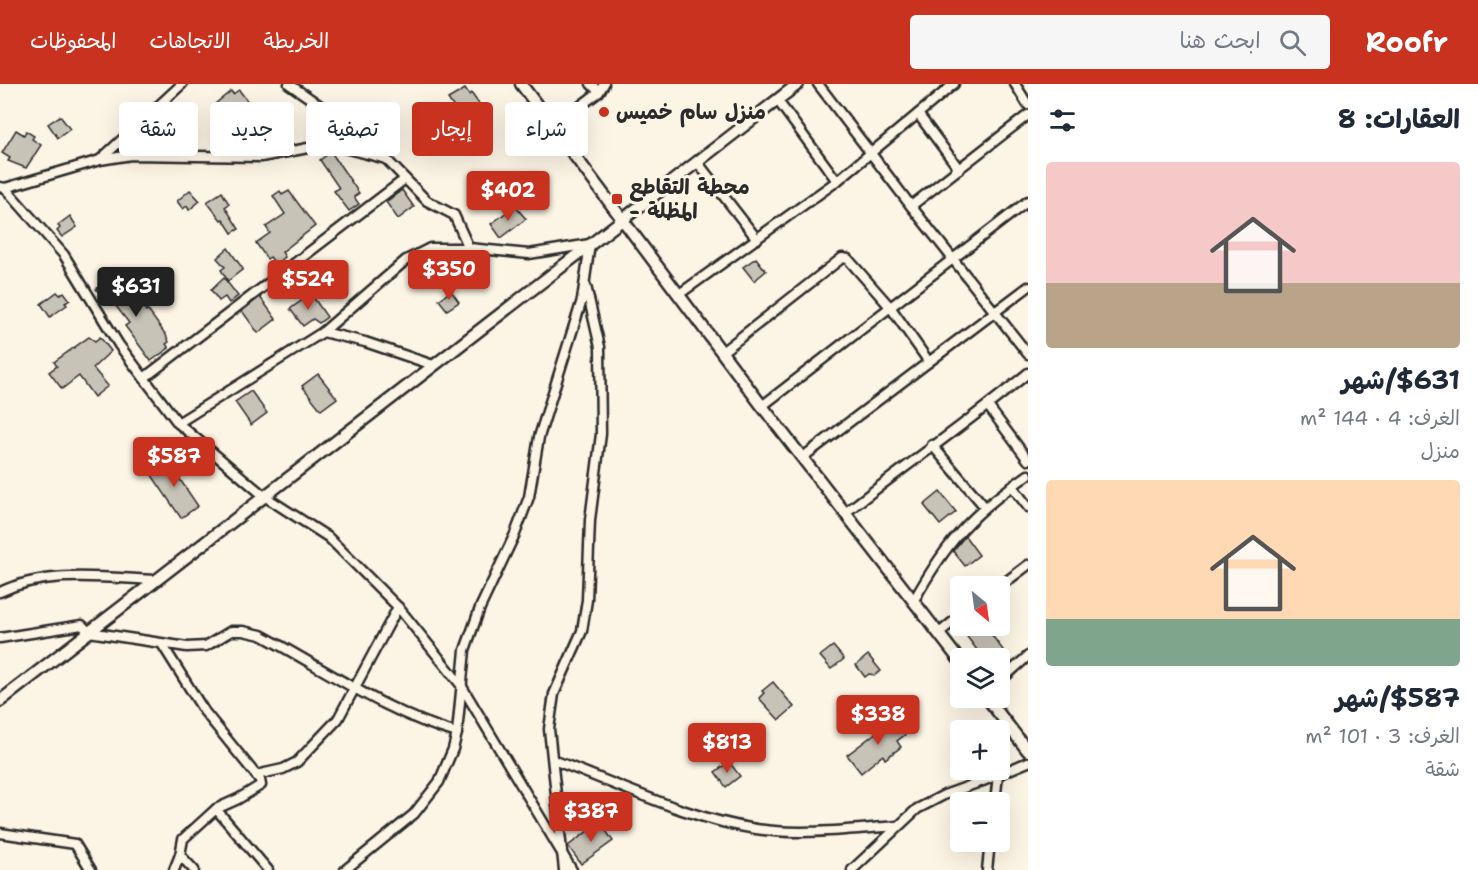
<!DOCTYPE html>
<html lang="ar">
<meta charset="utf-8">
<style>
body{margin:0;font-family:"Shantell Sans","Playpen Sans Arabic",sans-serif;background:#f6f6f7;color:#1f2937;direction:rtl;height:100vh;display:flex;flex-direction:column;font-size:22px;white-space:nowrap}
*{box-sizing:border-box;margin:0}
p{font-size:20px;color:#747a83}
.icon{flex:none;width:33px;height:33px;fill:none;stroke:currentColor;stroke-width:2;stroke-linecap:round;stroke-linejoin:round}
.map{position:relative;flex:1;overflow:hidden;direction:ltr}
.sheet{display:flex;flex-direction:column;background:#fff;width:450px}
.sheet>*{flex:none}
.hud{position:absolute;left:18px;top:18px;width:570px;height:54px;direction:rtl;display:flex;gap:12px}
.needle{width:39px;rotate:151deg}
.fabs{position:absolute;left:950px;top:492px;display:grid;gap:12px}
.fabs a{display:grid;place-items:center;width:60px;height:60px;border-radius:6px;background:#fff;box-shadow:0 6px 24px #0002;font-size:30px}
.price{position:absolute;translate:-50% -51px;padding:0 14px;border-radius:6px;background:#c8321e;color:#fff;font-size:20px;line-height:39px;filter:drop-shadow(0 2px 3px #0008)}
.price::after{content:'';position:absolute;left:50%;top:36px;width:18px;height:14px;margin-left:-9px;background:inherit;clip-path:polygon(0 0,100% 0,50% 100%)}
.price.on{background:#222;color:#fff}
ul{padding:0;list-style:none}
li{display:grid;align-content:center;gap:12px;height:318px;padding:0 18px}
li span{display:grid;place-items:center;height:186px;border-radius:6px;color:#555}
li>.icon{margin-inline-start:auto}
span .icon{width:108px;height:108px;fill:#fffc;stroke-width:1}
li b{font-size:26px}
h2{display:flex;justify-content:space-between;align-items:center;height:72px;padding:0 18px;font-size:26px}
.pill{padding:0 21px;border-radius:6px;background:#fff;box-shadow:0 6px 24px #0002;font-size:21px;line-height:54px}
.pill.on{background:#c8321e;color:#fff}
header{display:flex;align-items:center;gap:36px;box-sizing:border-box;height:84px;padding:0 30px;background:#c8321e;color:#fff}
header strong{font-size:28px}
nav{display:flex;gap:33px;margin-inline-start:auto;font-size:21px}
.search{width:420px;height:54px;background:#f6f6f7;display:flex;align-items:center;gap:15px;box-sizing:border-box;padding:0 21px;border-radius:6px;color:#747a83;font-size:22px}
main{display:flex;flex:1;min-height:0}
.map>svg:first-child{display:block}
</style>
<header>
<strong>Roofr</strong>
<div class="search"><svg class="icon" aria-label="search" viewBox="0 0 24 24"><circle cx="10" cy="10" r="6"/><path d="M15 15l6 6"/></svg>ابحث هنا</div>
<nav><a>الخريطة</a><a>الاتجاهات</a><a>المحفوظات</a></nav>
</header>
<main>
<section class="sheet">
<h2>العقارات: 8<svg class="icon" aria-label="filters" viewBox="0 0 24 24"><path d="M4 7h16M4 17h16"/><circle cx="9" cy="7" r="2"/><circle cx="15" cy="17" r="2"/></svg></h2>
<ul>
<li><span style="background:linear-gradient(#f6c9c9 65%,#b9a48a 0)"><svg class="icon" aria-label="home" viewBox="0 0 24 24"><path d="M3 11l9-7 9 7M6 9v11h12V9"/></svg></span><div><b>$631/شهر</b><p>الغرف: 4 · 144 m²</p><p>منزل</p></div></li>
<li><span style="background:linear-gradient(#ffd9b3 75%,#7fa58c 0)"><svg class="icon" aria-label="home" viewBox="0 0 24 24"><path d="M3 11l9-7 9 7M6 9v11h12V9"/></svg></span><div><b>$587/شهر</b><p>الغرف: 3 · 101 m²</p><p>شقة</p></div></li>
</ul>
</section>
<div class="map">
<svg width="1028" height="786" viewBox="0 0 1028 786">
<rect width="100%" height="100%" fill="#fcf5e5"/>
<filter id="ink" filterUnits="userSpaceOnUse"><feTurbulence type="fractalNoise" baseFrequency=".0167" numOctaves="2"/><feDisplacementMap in="SourceGraphic" scale="12" xChannelSelector="R" yChannelSelector="G"/><feConvolveMatrix kernelMatrix="1 2 1 2 8 2 1 2 1" color-interpolation-filters="sRGB"/></filter>
<g filter="url(#ink)">
<g fill="#c8c3b7" stroke="#2b2b2b" stroke-width="1.5">
<polygon points="465,5 469,11 471,9 482,24 463,37 448,15"/>
<polygon points="239,6 249,19 226,33 223,32 215,20 231,7 233,10"/>
<polygon points="60,32 70,45 58,54 48,40"/>
<polygon points="16,46 24,51 26,47 34,52 32,55 41,61 26,84 8,77 10,74 2,69"/>
<polygon points="331,68 359,109 354,113 359,120 349,127 334,107 339,104 320,76"/>
<polygon points="190,106 200,117 189,126 187,122 183,125 177,117"/>
<polygon points="402,106 414,123 398,135 386,118"/>
<polygon points="280,107 282,111 289,107 315,142 282,168 285,173 276,180 270,173 267,175 256,159 270,149 266,143 285,130 273,112"/>
<polygon points="222,108 229,120 225,123 239,145 232,149 223,135 221,136 207,118"/>
<polygon points="515,122 526,135 501,154 491,140"/>
<polygon points="70,132 77,143 62,153 57,147 60,144 58,141"/>
<polygon points="228,164 243,185 228,197 221,186 225,183 217,174"/>
<polygon points="756,174 766,187 754,197 743,183"/>
<polygon points="115,191 146,227 147,225 166,251 169,258 166,260 169,264 151,277 125,242 129,239 112,217 108,220 96,205"/>
<polygon points="224,194 238,212 229,219 225,213 219,217 211,206"/>
<polygon points="451,207 459,218 447,226 439,216"/>
<polygon points="57,208 60,211 64,208 70,216 65,219 67,221 50,233 41,220"/>
<polygon points="311,210 327,233 319,239 313,235 303,242 290,225"/>
<polygon points="260,213 276,235 258,249 242,227"/>
<polygon points="89,253 95,257 100,253 111,267 93,284 108,302 94,313 79,292 62,305 49,288 57,282 54,278"/>
<polygon points="318,290 337,314 321,326 302,302"/>
<polygon points="251,307 267,329 251,341 235,318"/>
<polygon points="166,375 198,422 181,434 149,387"/>
<polygon points="940,408 956,428 940,441 924,421"/>
<polygon points="965,452 979,471 965,482 953,467"/>
<polygon points="959,542 985,542 1012,578 999,588 999,574 983,574"/>
<polygon points="833,562 844,575 831,585 820,572"/>
<polygon points="868,571 881,587 875,591 869,590 865,593 856,581"/>
<polygon points="773,598 794,623 779,636 759,614 764,609 762,607"/>
<polygon points="894,635 906,650 897,657 901,663 885,675 883,671 861,689 847,671"/>
<polygon points="729,678 740,692 726,703 715,688"/>
<polygon points="600,738 613,757 581,780 568,762"/>
</g>
<g fill="none" stroke-linecap="round" stroke-linejoin="round">
<g stroke="#2b2b2b" stroke-width="13">
<g id="street">
<polyline points="289,0 318,20 381,71"/>
<polyline points="591,0 599,8"/>
<polyline points="818,0 911,122 1028,270"/>
<polyline points="1015,0 1028,21"/>
<polyline points="778,17 837,97"/>
<polyline points="918,30 959,85"/>
<polyline points="554,42 599,8 604,0"/>
<polyline points="101,75 182,0"/>
<polyline points="698,79 757,155"/>
<polyline points="0,103 5,104 100,76 131,71 261,73 329,60 386,75 427,117 454,131 469,164 529,170 590,160 582,216 539,353 529,413 515,450 480,524 465,566 457,649 453,665 439,698 414,730 345,786"/>
<polyline points="5,104 64,171 119,261 178,339 264,412 328,453 398,523 461,601 572,786"/>
<polyline points="911,122 1028,31"/>
<polyline points="678,211 837,97 954,0"/>
<polyline points="323,248 406,176 430,164 469,164"/>
<polyline points="722,268 842,174 848,175 891,224 929,278"/>
<polyline points="144,294 405,95"/>
<polyline points="762,322 1028,117"/>
<polyline points="988,322 1028,376"/>
<polyline points="178,339 323,248 365,258 433,281"/>
<polyline points="932,361 984,422"/>
<polyline points="803,373 1028,203"/>
<polyline points="1012,402 1028,423"/>
<path d="M845,429c61,-48 124,-91 183,-140"/>
<polyline points="999,503 1028,481"/>
<path d="M0,508c48,-23 105,-14 156,-12"/>
<path d="M913,518c34,-61 58,-88 115,-127"/>
<polyline points="939,549 960,532"/>
<path d="M0,554l82,-13 7,7 98,15 19,-1 25,-15h12l18,4c64,34 125,78 196,98"/>
<polyline points="162,560 204,627 260,696 261,701 238,715 216,725 183,755 180,771 174,786"/>
<polyline points="999,598 1028,572"/>
<path d="M553,676c65,24 136,59 203,69 47,7 95,0 142,-3"/>
<polyline points="256,691 283,685 297,678 338,635 398,523"/>
<polyline points="995,718 998,691"/>
<polyline points="216,725 268,786"/>
<polyline points="0,749 75,760 91,786"/>
<polyline points="180,771 194,786"/>
<polyline points="564,786 549,645 554,610 582,547 587,516 590,436 601,350 600,263 586,202"/>
<polyline points="852,786 917,725 944,711 983,697 1028,678"/>
<polyline points="987,786 990,758"/>
</g>
</g>
<g stroke="#2b2b2b" stroke-width="15">
<g id="secondary">
<polyline points="521,0 762,322 960,577"/>
<polyline points="987,614 1028,667"/>
<polyline points="0,617 798,0"/>
</g>
</g>
<use href="#street" stroke="#fcf5e5" stroke-width="8"/>
<use href="#secondary" stroke="#fcf5e5" stroke-width="10"/>
</g>
</g>
<g fill="#c8321e" stroke="#fcf5e5" stroke-width="2">
<circle cx="604" cy="28" r="6"/>
<rect x="611" y="109" width="12" height="12" rx="3"/>
</g>
<g text-anchor="middle" stroke-width="6" stroke-linejoin="round" paint-order="stroke">
<g font-size="21" font-weight="bold" fill="#2b2b2b" stroke="#fcf5e5" text-anchor="start">
<text x="616" y="35">منزل سام خميس</text>
<text x="629" y="110">محطة التقاطع<tspan x="629" dy="24">- المظلة</tspan></text>
</g>
</g>
</svg>
<div class="fabs">
<a><svg class="needle" viewBox="-14 -14 28 28"><path d="M0-13l5 13h-10z" fill="#e53935"/><path d="M0 13l5-13h-10z" fill="#747a83"/></svg></a>
<a><svg class="icon" aria-label="layers" viewBox="0 0 24 24"><path d="M12 4l9 5-9 5-9-5zM3 14l9 5 9-5"/></svg></a>
<a>+</a>
<a>−</a>
</div>
<b class="price" style="left:508px;top:138px">$402</b>
<b class="price" style="left:449px;top:217px">$350</b>
<b class="price" style="left:308px;top:227px">$524</b>
<b class="price on" style="left:136px;top:234px">$631</b>
<b class="price" style="left:174px;top:404px">$587</b>
<b class="price" style="left:878px;top:662px">$338</b>
<b class="price" style="left:727px;top:690px">$813</b>
<b class="price" style="left:591px;top:759px">$387</b>
<div class="hud">
<a class="pill">شراء</a>
<a class="pill on">إيجار</a>
<a class="pill">تصفية</a>
<a class="pill">جديد</a>
<a class="pill">شقة</a>
</div>
</div>
</main>
